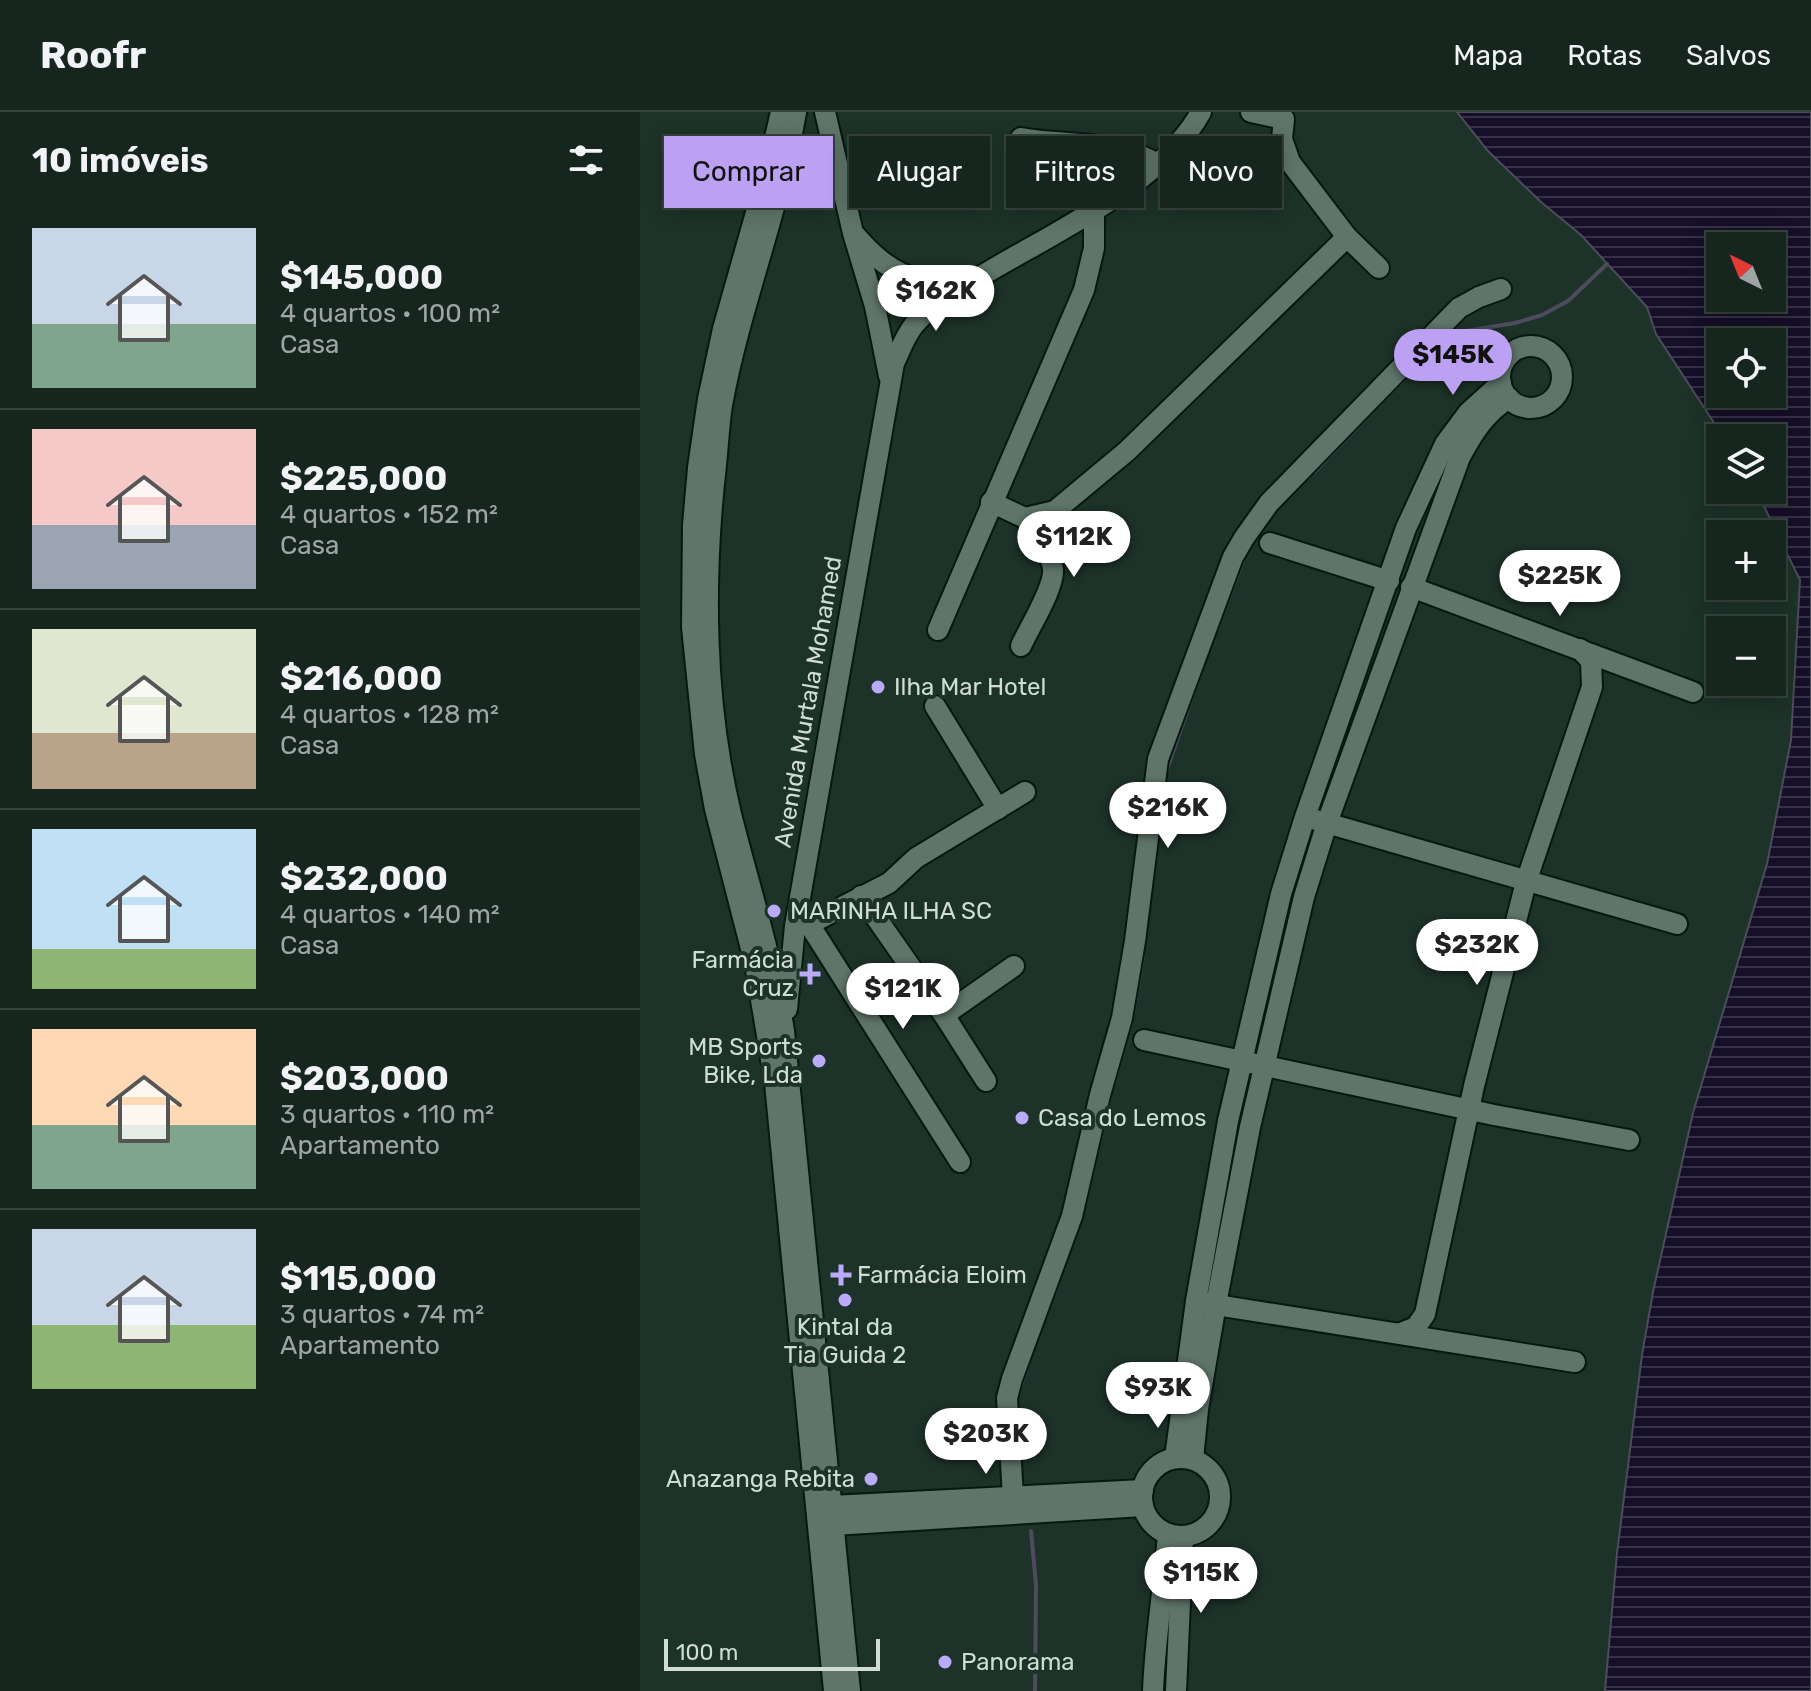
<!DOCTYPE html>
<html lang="pt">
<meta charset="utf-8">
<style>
body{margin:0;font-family:Rubik,sans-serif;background:#23322c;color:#f1f3f6;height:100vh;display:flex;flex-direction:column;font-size:30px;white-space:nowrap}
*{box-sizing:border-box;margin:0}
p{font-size:26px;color:#9ea5a4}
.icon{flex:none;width:44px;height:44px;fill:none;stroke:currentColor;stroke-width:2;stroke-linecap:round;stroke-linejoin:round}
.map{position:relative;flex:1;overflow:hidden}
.drawer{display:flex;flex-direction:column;background:#16261f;width:640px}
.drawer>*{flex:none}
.banner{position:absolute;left:24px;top:24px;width:760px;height:72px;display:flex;gap:16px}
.needle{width:52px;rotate:317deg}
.fabs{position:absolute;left:1066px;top:120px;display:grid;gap:16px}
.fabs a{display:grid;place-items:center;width:80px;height:80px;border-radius:0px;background:#16261f;box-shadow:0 4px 20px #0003,0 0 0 2px #35433d;font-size:40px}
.scale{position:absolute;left:24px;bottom:20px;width:216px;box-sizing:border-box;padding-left:8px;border:4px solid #d0dcd6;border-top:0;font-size:22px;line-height:28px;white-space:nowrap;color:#d0dcd6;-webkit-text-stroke:6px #1d3229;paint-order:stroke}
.price{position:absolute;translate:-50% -68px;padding:0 18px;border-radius:28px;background:#fff;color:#222;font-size:26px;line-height:52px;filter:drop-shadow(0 2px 4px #0008)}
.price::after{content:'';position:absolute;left:50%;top:48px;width:24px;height:18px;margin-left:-12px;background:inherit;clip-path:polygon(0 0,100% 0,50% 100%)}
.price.current{background:#bca0f2;color:#111}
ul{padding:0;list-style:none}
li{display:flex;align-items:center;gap:24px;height:200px;padding:0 32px}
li+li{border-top:2px solid #35433d}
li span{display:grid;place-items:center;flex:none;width:224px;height:160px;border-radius:0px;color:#555}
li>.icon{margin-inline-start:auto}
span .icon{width:96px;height:96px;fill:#fffc;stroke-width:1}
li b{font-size:34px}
h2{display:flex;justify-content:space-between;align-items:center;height:96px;padding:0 32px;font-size:34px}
.tag{padding:0 28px;border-radius:0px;background:#16261f;box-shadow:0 4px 20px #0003,0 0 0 2px #35433d;font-size:28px;line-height:72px}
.tag.current{background:#bca0f2;color:#111}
header{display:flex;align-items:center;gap:48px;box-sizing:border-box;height:112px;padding:0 40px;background:#16261f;border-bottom:2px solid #35433d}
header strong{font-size:38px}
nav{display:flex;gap:44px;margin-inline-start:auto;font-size:28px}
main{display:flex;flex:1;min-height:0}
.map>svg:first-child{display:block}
</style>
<header>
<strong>Roofr</strong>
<nav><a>Mapa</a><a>Rotas</a><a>Salvos</a></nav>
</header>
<main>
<section class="drawer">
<h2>10 imóveis<svg class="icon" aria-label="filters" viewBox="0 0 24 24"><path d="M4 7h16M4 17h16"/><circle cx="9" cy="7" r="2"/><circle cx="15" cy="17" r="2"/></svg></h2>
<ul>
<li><span style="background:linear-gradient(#c9d6e8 60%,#7fa58c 0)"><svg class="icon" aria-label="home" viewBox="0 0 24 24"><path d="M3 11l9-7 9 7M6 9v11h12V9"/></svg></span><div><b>$145,000</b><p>4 quartos · 100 m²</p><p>Casa</p></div></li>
<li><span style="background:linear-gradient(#f6c9c9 60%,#9aa5b1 0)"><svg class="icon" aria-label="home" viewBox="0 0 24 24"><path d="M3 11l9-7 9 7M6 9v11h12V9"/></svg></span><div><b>$225,000</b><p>4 quartos · 152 m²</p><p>Casa</p></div></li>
<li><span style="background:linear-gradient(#dfe7d0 65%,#b9a48a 0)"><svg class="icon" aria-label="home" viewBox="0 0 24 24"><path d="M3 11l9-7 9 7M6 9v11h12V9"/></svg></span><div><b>$216,000</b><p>4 quartos · 128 m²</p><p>Casa</p></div></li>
<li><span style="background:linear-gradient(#bfe0f5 75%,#8fb573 0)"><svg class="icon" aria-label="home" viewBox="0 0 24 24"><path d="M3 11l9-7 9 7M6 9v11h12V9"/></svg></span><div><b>$232,000</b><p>4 quartos · 140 m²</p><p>Casa</p></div></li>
<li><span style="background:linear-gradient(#ffd9b3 60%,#7fa58c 0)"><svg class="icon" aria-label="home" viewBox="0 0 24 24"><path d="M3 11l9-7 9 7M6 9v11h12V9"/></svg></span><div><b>$203,000</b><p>3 quartos · 110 m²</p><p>Apartamento</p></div></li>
<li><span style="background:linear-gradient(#c9d6e8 60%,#8fb573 0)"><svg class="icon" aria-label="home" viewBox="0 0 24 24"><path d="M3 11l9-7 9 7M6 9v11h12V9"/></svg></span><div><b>$115,000</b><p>3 quartos · 74 m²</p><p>Apartamento</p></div></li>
</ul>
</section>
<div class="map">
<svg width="1171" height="1579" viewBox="0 0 1171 1579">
<defs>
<pattern id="water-rules" width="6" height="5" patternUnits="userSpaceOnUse" patternTransform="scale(2)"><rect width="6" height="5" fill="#150f27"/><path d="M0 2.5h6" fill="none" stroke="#363146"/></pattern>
</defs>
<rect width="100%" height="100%" fill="#1d3229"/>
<path fill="url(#water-rules)" stroke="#4d4c5c" stroke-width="2" fill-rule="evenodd" d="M817,0h354v1579h-206l12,-138 25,-198 11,-63 40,-179 74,-249 24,-124 9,-160 -44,-90h16v-52h-48l-68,-104 -9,-27 -66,-72 -40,-33 -53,-51zM1080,134h52v52h-52zM1080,230h52v52h-52z"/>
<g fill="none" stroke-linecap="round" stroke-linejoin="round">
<g stroke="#4d4c5c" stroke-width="4">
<polyline points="674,360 807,222 875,211 902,203 928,189 967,152"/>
<polyline points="577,517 605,443"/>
<polyline points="526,660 561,559"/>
<polyline points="493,902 503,844"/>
<polyline points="474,971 491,911"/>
<polyline points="445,1092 470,984"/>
<polyline points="414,1183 420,1165"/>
<polyline points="377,1285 391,1244"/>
<polyline points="391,1419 396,1473 395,1579"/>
</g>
<g stroke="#061911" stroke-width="24">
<g id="minor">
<polyline points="141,0 125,69 83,217 68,287 58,356 53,413 52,515 65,642 75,697 115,852 135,971 194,1579"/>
<path d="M156,0c-17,100 -56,194 -74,293 -3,20 -4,40 -6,60 -13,113 -12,237 15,349 18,72 41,143 53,217l66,660"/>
<polyline points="185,0 213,121 235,194 249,264"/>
<polyline points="611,0 644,7 642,27 650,50 707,125 739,156"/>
<path d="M381,26c43,8 101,2 137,27"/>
<path d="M216,124c30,36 62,52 108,45"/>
<circle cx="891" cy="265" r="31"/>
<polyline points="351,390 385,406 415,399 487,339 707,125"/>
<polyline points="630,431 749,469"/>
<polyline points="771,475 1053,580"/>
<polyline points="298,518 444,178 454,136 454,97"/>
<path d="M381,534c8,-18 34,-59 32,-77 -2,-17 -18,-38 -28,-51"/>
<polyline points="295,594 358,697"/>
<polyline points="676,708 1037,812"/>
<polyline points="221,784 304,903 346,969"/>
<polyline points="169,812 320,1050"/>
<polyline points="159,814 169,812 249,771 276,746 385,680"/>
<path d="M147,897l8,-83 99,-563c6,-12 11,-27 20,-38 21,-25 47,-37 74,-53 69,-41 174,-89 213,-160"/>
<polyline points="304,903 374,854"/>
<polyline points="504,928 854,1003 989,1028"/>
<polyline points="564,1191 935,1250"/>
<polyline points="761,1221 776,1215 785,1202 834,974 886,770 952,575 951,549 940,537"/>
<circle cx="541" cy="1385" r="39"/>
<polyline points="535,1346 556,1189 588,1009 641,782 665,705 766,416 805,332 828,301 861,271"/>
<path d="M553,1347l5,-50 18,-105 34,-177 54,-230 23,-74 133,-366c13,-24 25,-44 49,-59"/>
<polyline points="191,1394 503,1378"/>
<polyline points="374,1401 367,1286 372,1267 432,1104 460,983 482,906 495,829 518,647 593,445 604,426 629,391 819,196 839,185 861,177"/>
<polyline points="193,1413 503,1394"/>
<path d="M513,1579c2,-53 11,-104 15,-157"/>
<polyline points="536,1579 543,1424"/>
</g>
</g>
<use href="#minor" stroke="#5f756a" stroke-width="20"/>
</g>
<g fill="#b9abf7" stroke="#1d3229" stroke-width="3">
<circle cx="238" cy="575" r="8"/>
<circle cx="134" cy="799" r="8"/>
<path d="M166 850h8v8h8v8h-8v8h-8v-8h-8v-8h8z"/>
<circle cx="179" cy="949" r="8"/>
<circle cx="382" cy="1006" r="8"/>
<path d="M197 1151h8v8h8v8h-8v8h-8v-8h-8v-8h8z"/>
<circle cx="205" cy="1188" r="8"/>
<circle cx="231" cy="1367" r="8"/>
<circle cx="305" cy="1550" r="8"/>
</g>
<g text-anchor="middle" stroke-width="8" stroke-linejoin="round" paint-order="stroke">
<g font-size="24" fill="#d0dcd6" stroke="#1d3229" text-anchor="start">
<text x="254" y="583">Ilha Mar Hotel</text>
<text x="150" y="807">MARINHA ILHA SC</text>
<text x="154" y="856" text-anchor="end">Farmácia<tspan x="154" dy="28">Cruz</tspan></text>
<text x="163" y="943" text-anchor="end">MB Sports<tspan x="163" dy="28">Bike, Lda</tspan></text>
<text x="398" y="1014">Casa do Lemos</text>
<text x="217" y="1171">Farmácia Eloim</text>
<text x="205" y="1223" text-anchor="middle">Kintal da<tspan x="205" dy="28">Tia Guida 2</tspan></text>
<text x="215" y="1375" text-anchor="end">Anazanga Rebita</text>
<text x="321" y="1558">Panorama</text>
</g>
<g font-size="24" fill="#d0dcd6" stroke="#1d3229">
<text transform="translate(168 590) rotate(-80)" y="8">Avenida Murtala Mohamed</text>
</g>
</g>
</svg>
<div class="fabs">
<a><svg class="needle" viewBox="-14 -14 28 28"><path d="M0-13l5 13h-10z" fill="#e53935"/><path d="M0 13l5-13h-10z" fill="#9ea5a4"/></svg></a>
<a><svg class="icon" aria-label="locate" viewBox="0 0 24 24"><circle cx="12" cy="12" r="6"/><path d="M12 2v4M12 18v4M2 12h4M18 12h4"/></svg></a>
<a><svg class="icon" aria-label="layers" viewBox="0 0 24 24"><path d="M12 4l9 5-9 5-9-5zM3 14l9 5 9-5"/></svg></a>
<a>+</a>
<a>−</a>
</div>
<div class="scale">100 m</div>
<b class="price" style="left:296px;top:221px">$162K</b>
<b class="price current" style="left:813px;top:285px">$145K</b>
<b class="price" style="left:434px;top:467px">$112K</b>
<b class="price" style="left:920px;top:506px">$225K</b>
<b class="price" style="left:528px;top:738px">$216K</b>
<b class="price" style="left:837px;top:875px">$232K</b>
<b class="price" style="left:263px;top:919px">$121K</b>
<b class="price" style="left:518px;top:1318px">$93K</b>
<b class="price" style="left:346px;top:1364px">$203K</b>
<b class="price" style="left:561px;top:1503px">$115K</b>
<div class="banner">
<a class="tag current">Comprar</a>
<a class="tag">Alugar</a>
<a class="tag">Filtros</a>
<a class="tag">Novo</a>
</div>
</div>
</main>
